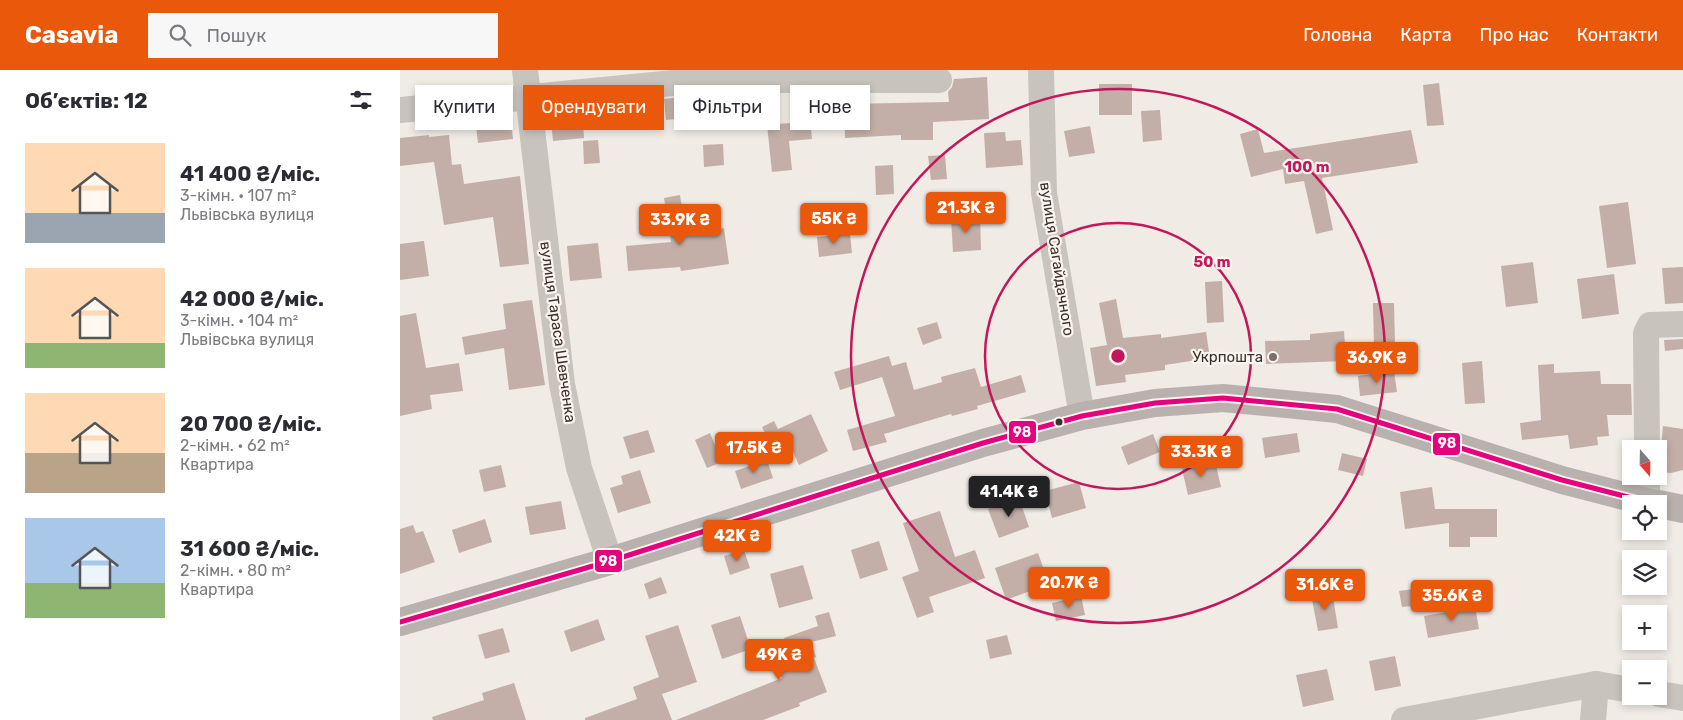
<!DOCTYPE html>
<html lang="uk">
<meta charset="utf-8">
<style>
body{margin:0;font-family:Rubik,sans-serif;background:#f7f7f7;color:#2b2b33;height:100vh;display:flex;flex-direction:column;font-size:19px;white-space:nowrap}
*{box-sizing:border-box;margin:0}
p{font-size:16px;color:#7c7c81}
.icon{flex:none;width:28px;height:28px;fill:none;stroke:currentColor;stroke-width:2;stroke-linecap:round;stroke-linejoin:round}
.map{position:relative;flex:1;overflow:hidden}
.drawer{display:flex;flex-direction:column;background:#fff;width:400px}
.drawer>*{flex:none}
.banner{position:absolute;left:15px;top:15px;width:475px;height:45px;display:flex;gap:10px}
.needle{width:32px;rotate:160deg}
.tools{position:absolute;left:1222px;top:370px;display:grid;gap:10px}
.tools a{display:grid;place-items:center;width:45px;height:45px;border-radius:0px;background:#fff;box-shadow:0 2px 8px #0003;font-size:25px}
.price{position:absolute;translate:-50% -42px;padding:0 11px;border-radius:5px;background:#ea580c;color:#fff;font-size:16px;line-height:32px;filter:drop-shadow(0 1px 2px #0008)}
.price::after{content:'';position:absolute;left:50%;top:30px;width:15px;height:11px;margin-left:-8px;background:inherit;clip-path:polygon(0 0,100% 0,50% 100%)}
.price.active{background:#222;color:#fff}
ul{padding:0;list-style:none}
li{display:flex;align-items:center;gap:15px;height:125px;padding:0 25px}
li span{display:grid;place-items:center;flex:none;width:140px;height:100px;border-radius:0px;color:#555}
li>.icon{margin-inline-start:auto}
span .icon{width:60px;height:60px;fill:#fffc;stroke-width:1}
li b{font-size:21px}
h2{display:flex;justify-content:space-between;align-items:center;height:60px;padding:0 25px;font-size:21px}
.chip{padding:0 18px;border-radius:0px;background:#fff;box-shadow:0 2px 8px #0003;font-size:18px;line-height:45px}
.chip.active{background:#ea580c;color:#fff}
header{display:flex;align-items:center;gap:30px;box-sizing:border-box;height:70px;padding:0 25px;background:#ea580c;color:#fff}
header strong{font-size:24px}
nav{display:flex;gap:28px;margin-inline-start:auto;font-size:18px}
.search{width:350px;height:45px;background:#f7f7f7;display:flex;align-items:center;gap:12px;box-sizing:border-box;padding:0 18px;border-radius:0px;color:#7c7c81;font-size:19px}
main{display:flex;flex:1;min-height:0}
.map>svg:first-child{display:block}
</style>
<header>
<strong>Casavia</strong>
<div class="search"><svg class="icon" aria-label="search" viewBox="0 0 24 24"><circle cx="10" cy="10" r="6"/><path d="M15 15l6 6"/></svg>Пошук</div>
<nav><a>Головна</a><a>Карта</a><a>Про нас</a><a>Контакти</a></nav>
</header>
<main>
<section class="drawer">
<h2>Об’єктів: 12<svg class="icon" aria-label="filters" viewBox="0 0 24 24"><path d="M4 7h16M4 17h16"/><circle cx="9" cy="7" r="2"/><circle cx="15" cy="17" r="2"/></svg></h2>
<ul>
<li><span style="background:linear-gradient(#ffd9b3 70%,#9aa5b1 0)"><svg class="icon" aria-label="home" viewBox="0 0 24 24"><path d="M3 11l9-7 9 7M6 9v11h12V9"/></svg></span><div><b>41 400 ₴/міс.</b><p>3-кімн. · 107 m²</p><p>Львівська вулиця</p></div></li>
<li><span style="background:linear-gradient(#ffd9b3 75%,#8fb573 0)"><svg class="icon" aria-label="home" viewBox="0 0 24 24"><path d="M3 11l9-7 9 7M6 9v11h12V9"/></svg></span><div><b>42 000 ₴/міс.</b><p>3-кімн. · 104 m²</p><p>Львівська вулиця</p></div></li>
<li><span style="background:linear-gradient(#ffd9b3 60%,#b9a48a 0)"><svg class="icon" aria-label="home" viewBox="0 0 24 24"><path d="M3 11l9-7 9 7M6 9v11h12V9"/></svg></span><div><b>20 700 ₴/міс.</b><p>2-кімн. · 62 m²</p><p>Квартира</p></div></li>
<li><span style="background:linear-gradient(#a9c7e8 65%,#8fb573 0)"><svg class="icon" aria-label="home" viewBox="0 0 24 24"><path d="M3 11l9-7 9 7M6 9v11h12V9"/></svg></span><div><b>31 600 ₴/міс.</b><p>2-кімн. · 80 m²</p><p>Квартира</p></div></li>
</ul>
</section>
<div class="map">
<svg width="1283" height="650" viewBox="0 0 1283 650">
<rect width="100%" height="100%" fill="#f0ebe5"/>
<g fill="#c3afa7">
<polygon points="587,7 589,49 533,52 533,70 501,70 501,65 445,68 444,34 549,32 548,22 552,17 554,9"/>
<polygon points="1039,13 1044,55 1027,56 1023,15"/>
<rect x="699" y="14" width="33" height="31"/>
<polygon points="328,25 359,25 361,49 331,52"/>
<polygon points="291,26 294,56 277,58 276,49 266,50 264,29"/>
<polygon points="182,37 184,68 153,71 150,40"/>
<polygon points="760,40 762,70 743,72 741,41"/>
<polygon points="110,44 113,69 78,73 75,48"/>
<polygon points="410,48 412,69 389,71 392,100 372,102 367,55 390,53 390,49"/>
<polygon points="690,56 695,83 669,87 664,61"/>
<polygon points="858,59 864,83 1011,60 1018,93 922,108 933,160 916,164 904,111 885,114 883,99 851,107 840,64"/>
<polygon points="605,62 606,71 621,70 623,95 586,98 584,63"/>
<polygon points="29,65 29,67 49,65 52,95 61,94 64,114 120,106 129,194 100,197 93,147 44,155 34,92 0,96 0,68"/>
<polygon points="198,70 200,93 184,94 183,71"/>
<polygon points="323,74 324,95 304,97 303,75"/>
<polygon points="545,85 547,109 531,110 528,86"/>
<polygon points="493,95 494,124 476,125 475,96"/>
<polygon points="280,125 286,164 324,158 329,194 281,201 280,197 228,201 226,176 271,172 264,128"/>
<polygon points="1228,132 1236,194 1207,198 1199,136"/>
<polygon points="580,146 581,180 553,182 551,148"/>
<polygon points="450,164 452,183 419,187 417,167"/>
<polygon points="24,171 29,206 0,210 0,174"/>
<polygon points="198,173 202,208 170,211 167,176"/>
<polygon points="1133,192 1138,233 1106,237 1101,196"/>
<polygon points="1283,197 1283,233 1265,234 1262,198"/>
<polygon points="1214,204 1219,244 1182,249 1177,209"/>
<polygon points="822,211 824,252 807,253 805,212"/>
<polygon points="716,229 723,268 761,264 761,268 806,262 810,288 765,295 765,300 725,305 726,312 696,316 690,278 707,275 699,233"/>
<polygon points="132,230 145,315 109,320 104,278 65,285 62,267 106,259 103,234"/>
<polygon points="973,233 994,233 995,275 974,276"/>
<polygon points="16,243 26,298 59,293 63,321 30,325 32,339 0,346 0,246"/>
<polygon points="537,252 542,268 523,275 517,258"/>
<polygon points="944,261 946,291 866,294 865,271 910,270 910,264"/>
<polygon points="1283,269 1283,279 1265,281 1264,270"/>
<polygon points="489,286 492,296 506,292 514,320 542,312 541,307 575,298 581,317 621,305 626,322 577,336 578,339 552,346 551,344 484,364 487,372 453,381 447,360 495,346 482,307 440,320 434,302"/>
<polygon points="1082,291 1085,333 1065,334 1062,293"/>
<polygon points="1154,294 1154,303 1200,301 1201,314 1231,314 1232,345 1207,345 1209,366 1197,367 1198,375 1170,379 1168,365 1122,370 1120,353 1141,350 1138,295"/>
<polygon points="994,301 997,322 960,326 958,306"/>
<polygon points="411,344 428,381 399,395 388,371 373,379 362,357 374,351 378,359"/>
<polygon points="1263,356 1283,359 1283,400 1271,403 1261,402 1259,397"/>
<polygon points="248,360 255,382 230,389 223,367"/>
<polygon points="310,363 322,392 307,398 295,370"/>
<polygon points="897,363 900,382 865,388 862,368"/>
<polygon points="753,364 760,382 728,395 721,377"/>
<polygon points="942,383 967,389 963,406 938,400"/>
<polygon points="367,390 373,408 341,419 335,401"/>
<polygon points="815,391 821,417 788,425 782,399"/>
<polygon points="101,395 106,417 84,422 79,400"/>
<polygon points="240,400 251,433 218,443 210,418 223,414 221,406"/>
<polygon points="679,412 686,438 652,448 645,421"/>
<polygon points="1032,417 1035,439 1097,439 1097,467 1070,467 1070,477 1049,477 1049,453 1005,459 1000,422"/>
<polygon points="619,428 629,457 599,468 588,439"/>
<polygon points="161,431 166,459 130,465 125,437"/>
<polygon points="540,441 555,487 575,480 585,508 529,527 534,542 517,548 502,507 519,501 503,453"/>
<polygon points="85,449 92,472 59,483 52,460"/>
<polygon points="13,455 16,463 23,461 35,492 0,504 0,459"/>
<polygon points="479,471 488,500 460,509 451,480"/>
<polygon points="344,480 350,498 330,505 324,486"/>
<polygon points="638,483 649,514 606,530 595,498"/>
<polygon points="403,495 413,529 379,538 370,504"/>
<polygon points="261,507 267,523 249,529 244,514"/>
<polygon points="1027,517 1029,534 1002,537 999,521"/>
<polygon points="932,521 938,558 918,561 911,524"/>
<polygon points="681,526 685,545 656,551 652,533"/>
<polygon points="1075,537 1079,559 1028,568 1024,546"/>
<polygon points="429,542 436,566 411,572 416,587 414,588 427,622 399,633 400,636 363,650 276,650 382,608 370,575 385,570 384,568 418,556 415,546"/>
<polygon points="340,546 351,579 322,589 311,555"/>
<polygon points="198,549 205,570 171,582 164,561"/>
<polygon points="278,555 297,612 262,624 272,650 185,650 185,648 237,629 233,617 259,607 245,566"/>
<polygon points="103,558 110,582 85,589 78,565"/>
<polygon points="607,565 612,584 590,589 586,570"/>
<polygon points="995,586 1001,616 975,621 969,591"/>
<polygon points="927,599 934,630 903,637 896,605"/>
<polygon points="114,613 126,650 33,650 32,647 84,630 82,623"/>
</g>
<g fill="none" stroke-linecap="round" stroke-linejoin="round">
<g stroke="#c9c3be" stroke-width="26">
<polyline points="125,0 162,314 179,398 210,491"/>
<polyline points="641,0 644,123 682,346"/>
<polyline points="0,40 303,10 539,10"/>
<polyline points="1247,379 1246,263 1250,255 1283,254"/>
<polyline points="1247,406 1247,432"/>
<polyline points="1259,624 1283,628"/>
<polyline points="1004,650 1196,614 1231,620"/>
<polyline points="1193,650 1196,614"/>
</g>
<g stroke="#b8b1ad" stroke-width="28">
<polyline points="1259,434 1283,439"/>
<polyline points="0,552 210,491 583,373 682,346 755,333 823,328 937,339 1162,410 1255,434"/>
</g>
<g stroke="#fbf5ee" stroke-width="9">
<polyline id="bus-1" points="0,552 210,491 583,373 682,346 755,333 823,328 937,339 1162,410 1255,434"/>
</g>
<use href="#bus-1" stroke="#e5007d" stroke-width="5"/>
</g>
<g fill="none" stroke="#c2185b" stroke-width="2.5">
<circle cx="718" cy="286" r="133"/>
<circle cx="718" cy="286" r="267"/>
</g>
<circle fill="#7a716c" stroke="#fbf5ee" stroke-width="2" cx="873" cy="287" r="5"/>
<circle fill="#3b302b" stroke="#fbf5ee" stroke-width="2" cx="659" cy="352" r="4.5"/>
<g text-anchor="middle" stroke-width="4.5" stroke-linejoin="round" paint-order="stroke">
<g font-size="15" fill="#3b302b" stroke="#fbf5ee">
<text transform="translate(657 189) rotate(81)" y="5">вулиця Сагайдачного</text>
<text transform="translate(158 262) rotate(82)" y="5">вулиця Тараса Шевченка</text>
</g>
<g font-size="15" fill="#3b302b" stroke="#fbf5ee" text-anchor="end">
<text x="863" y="292">Укрпошта</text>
</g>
</g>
<circle cx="718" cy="286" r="8" fill="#c2185b" stroke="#fbf5ee" stroke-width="2.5"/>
<g font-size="15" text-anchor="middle" font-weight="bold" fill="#c2185b" stroke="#fbf5ee" stroke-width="4.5" stroke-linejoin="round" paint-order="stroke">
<text x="907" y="102">100 m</text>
<text x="812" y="197">50 m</text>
</g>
<g stroke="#fbf5ee" stroke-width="2">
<rect x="608" y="350" width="29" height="24" rx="5" fill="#e5007d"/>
<rect x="1032" y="362" width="29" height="24" rx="5" fill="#e5007d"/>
<rect x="194" y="479" width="29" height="24" rx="5" fill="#e5007d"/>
</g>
<g font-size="14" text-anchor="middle" font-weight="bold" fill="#fff">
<text x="622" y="367">98</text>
<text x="1047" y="378">98</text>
<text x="208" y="496">98</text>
</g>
</svg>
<div class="tools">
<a><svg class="needle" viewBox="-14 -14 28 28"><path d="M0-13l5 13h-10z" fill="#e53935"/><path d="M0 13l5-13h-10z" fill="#7c7c81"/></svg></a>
<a><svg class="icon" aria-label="locate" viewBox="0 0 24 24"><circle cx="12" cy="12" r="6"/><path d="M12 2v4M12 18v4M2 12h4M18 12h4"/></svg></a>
<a><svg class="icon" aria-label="layers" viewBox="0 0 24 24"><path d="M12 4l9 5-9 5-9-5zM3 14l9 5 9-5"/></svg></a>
<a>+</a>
<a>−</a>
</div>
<b class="price" style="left:566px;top:164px">21.3K ₴</b>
<b class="price" style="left:434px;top:175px">55K ₴</b>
<b class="price" style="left:280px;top:176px">33.9K ₴</b>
<b class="price" style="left:977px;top:314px">36.9K ₴</b>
<b class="price" style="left:354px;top:404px">17.5K ₴</b>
<b class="price" style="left:801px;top:408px">33.3K ₴</b>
<b class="price active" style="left:609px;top:448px">41.4K ₴</b>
<b class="price" style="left:337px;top:492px">42K ₴</b>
<b class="price" style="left:669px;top:539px">20.7K ₴</b>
<b class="price" style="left:925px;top:541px">31.6K ₴</b>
<b class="price" style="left:1052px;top:552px">35.6K ₴</b>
<b class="price" style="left:379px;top:611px">49K ₴</b>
<div class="banner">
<a class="chip">Купити</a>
<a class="chip active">Орендувати</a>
<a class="chip">Фільтри</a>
<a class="chip">Нове</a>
</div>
</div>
</main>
